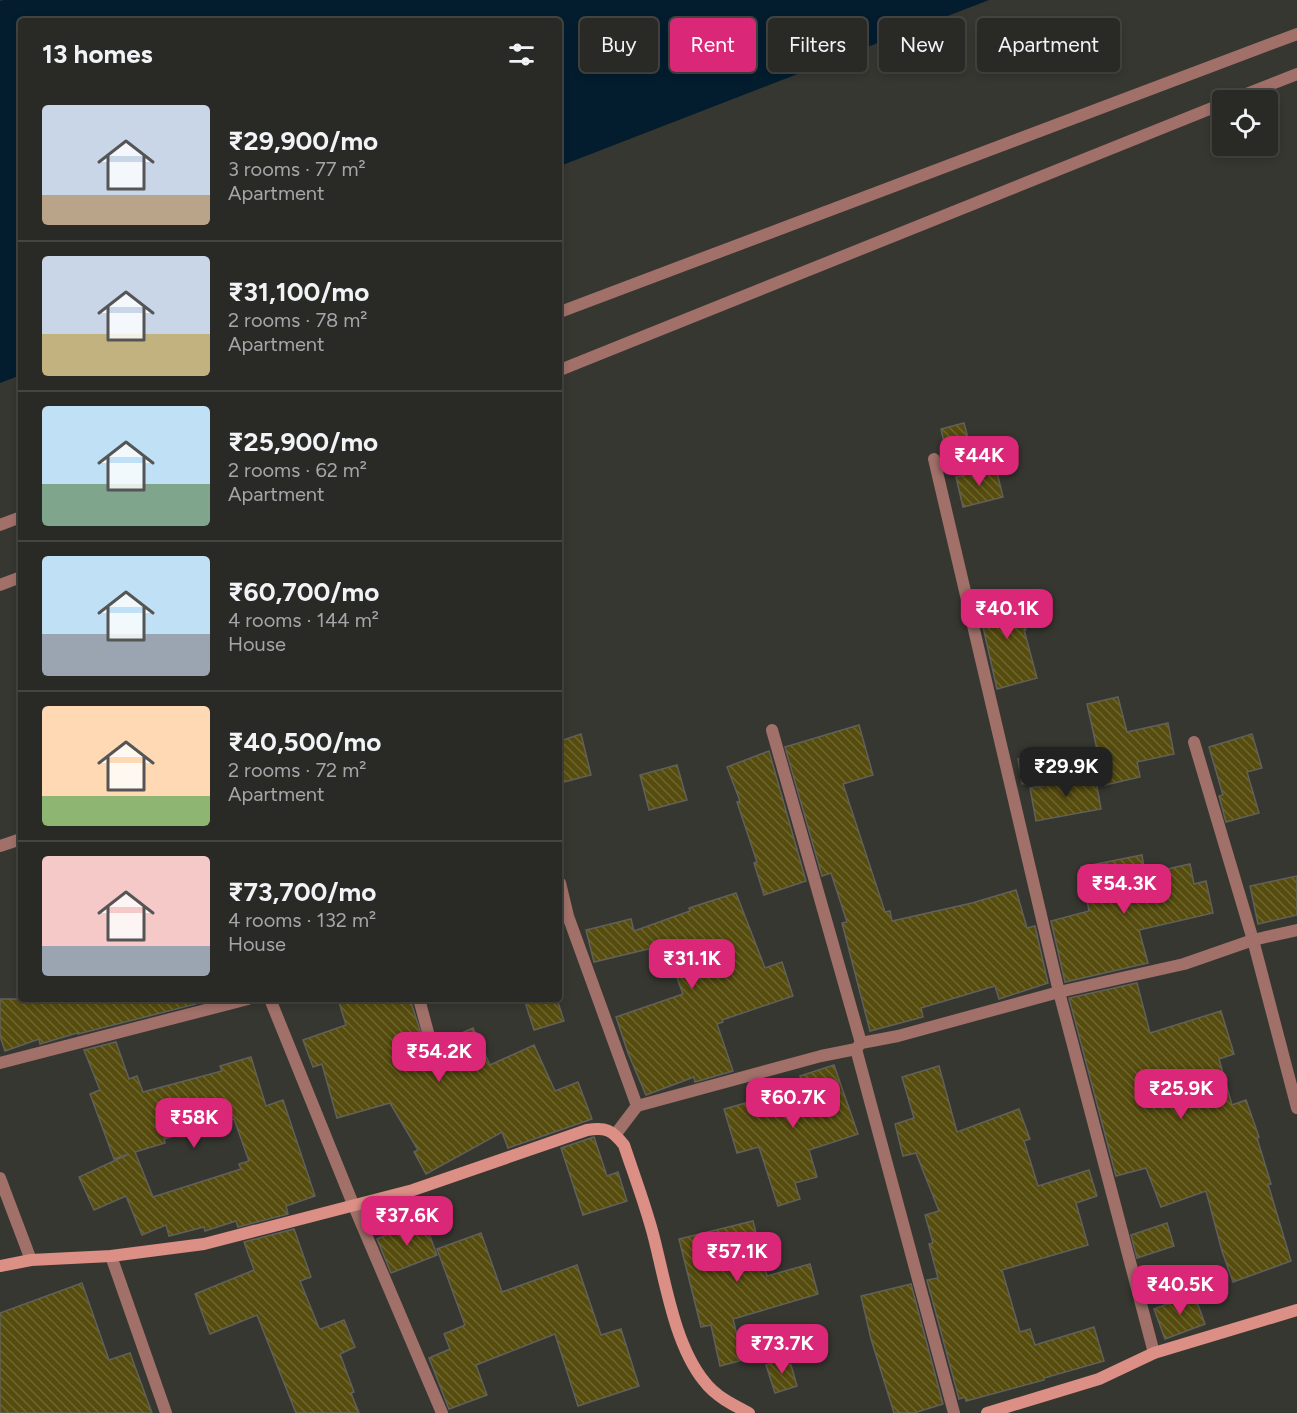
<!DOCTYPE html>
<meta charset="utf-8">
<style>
body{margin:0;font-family:Figtree,sans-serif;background:#31312d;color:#f1f3f6;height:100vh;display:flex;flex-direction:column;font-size:22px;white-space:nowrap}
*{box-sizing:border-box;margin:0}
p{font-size:20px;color:#a5a6a7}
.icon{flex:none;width:33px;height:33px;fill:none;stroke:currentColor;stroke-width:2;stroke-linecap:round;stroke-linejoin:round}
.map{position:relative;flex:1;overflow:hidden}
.details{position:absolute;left:18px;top:18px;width:544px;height:984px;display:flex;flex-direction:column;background:#292925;border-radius:6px;box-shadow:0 3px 9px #0003,0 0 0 2px #454542}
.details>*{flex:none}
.hud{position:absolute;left:580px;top:18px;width:570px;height:54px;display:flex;gap:12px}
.fabs{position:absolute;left:1212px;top:90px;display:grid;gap:12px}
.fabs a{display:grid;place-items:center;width:66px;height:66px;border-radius:6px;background:#292925;box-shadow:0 3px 9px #0003,0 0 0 2px #454542;font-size:30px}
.price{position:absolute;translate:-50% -51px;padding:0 14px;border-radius:12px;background:#db2777;color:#fff;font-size:20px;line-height:39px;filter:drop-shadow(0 2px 3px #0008)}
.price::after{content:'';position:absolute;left:50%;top:36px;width:18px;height:14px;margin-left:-9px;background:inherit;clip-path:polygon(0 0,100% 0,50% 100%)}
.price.on{background:#222;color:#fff}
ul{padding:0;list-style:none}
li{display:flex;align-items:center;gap:18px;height:150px;padding:0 24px}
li+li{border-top:2px solid #454542}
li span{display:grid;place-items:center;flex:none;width:168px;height:120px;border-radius:6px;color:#555}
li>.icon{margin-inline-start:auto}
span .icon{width:72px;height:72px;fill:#fffc;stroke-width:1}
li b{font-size:26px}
h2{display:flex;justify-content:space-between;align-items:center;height:72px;padding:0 24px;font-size:26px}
.chip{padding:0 21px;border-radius:6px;background:#292925;box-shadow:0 3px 9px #0003,0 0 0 2px #454542;font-size:21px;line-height:54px}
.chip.on{background:#db2777;color:#fff}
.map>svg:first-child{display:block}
</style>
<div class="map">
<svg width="1297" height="1413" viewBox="0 0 1297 1413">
<defs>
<pattern id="building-back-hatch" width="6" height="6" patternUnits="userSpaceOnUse" patternTransform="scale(1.5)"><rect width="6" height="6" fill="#564c0e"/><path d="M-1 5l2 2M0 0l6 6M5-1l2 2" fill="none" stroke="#6e6631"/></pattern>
</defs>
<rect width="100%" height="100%" fill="#373731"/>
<polygon fill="#031d2f" points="3,0 989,0 560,166 560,21 21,21 21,375 0,383 0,1"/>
<g fill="url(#building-back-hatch)" stroke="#61605b" stroke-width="1.5" fill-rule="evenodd">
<polygon points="964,423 971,450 947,456 941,429"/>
<polygon points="996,468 1003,497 963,507 956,477"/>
<polygon points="1017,591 1026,630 1024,630 1037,678 997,689 977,600"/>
<polygon points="1118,697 1127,732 1168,723 1174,754 1137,762 1140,777 1105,785 1087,704"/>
<polygon points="859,725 873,775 843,784 885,912 890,911 892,921 972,903 1016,890 1027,928 1035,926 1048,983 999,999 995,986 921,1008 923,1017 870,1031 842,923 847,922 831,873 822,876 785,747"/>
<polygon points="581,734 591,775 560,783 560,741"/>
<polygon points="1252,734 1262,768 1247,772 1259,813 1226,822 1219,796 1223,795 1209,747"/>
<polygon points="769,751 806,881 764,895 754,863 757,862 737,802 740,801 727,767"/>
<polygon points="1044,756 1047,781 1022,784 1018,759"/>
<polygon points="677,765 687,800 649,810 640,775"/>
<polygon points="1095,776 1101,809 1036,821 1030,788"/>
<polygon points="1142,855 1145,874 1190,864 1194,884 1206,881 1213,913 1139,930 1148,963 1065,982 1051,921 1089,911 1081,867"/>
<polygon points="1297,876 1297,915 1258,924 1250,886"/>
<polygon points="736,893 765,968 782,962 793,996 722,1020 723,1022 717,1024 733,1071 695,1082 694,1077 646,1095 628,1053 616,1017 683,994 665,945 594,962 586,930 631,919 634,931 690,911 689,908"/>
<polygon points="1137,983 1150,1033 1221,1011 1234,1054 1219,1059 1232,1105 1246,1100 1259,1137 1257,1138 1271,1184 1268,1184 1291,1261 1233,1282 1222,1251 1206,1191 1161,1207 1146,1168 1116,1176 1069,998"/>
<polygon points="0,999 196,999 196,1004 78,1034 77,1033 40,1044 39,1039 5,1051 0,1036"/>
<polygon points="338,999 410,999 426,1049 473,1028 490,1065 534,1045 555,1091 578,1082 592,1119 508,1148 502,1132 426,1174 414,1152 418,1150 390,1103 337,1118 322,1064 313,1067 303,1040 346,1025"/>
<polygon points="524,999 557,999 564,1021 534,1030"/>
<path d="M116,1042l13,37 8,-3 6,16 79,-21 -2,-5 31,-9 15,49 17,-6 32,96 -29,10 2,8 -50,13 -2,-6 -31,10 -1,-4 -35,9 -3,-11 -24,10 -16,-39 -32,14 -15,-33 50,-23 -15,5 -24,-65 10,-4 -16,-40zM234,1119l15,42 -10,3 2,5 -88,28 -18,-45 30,-9 -1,-4z"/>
<polygon points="834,1065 858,1134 809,1150 817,1177 795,1183 800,1199 778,1206 759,1147 737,1153 724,1109 803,1087 800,1076"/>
<polygon points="939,1066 957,1132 1019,1109 1030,1139 1024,1141 1038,1186 1089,1170 1097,1196 1076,1203 1088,1245 1002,1270 1020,1332 1030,1329 1035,1345 1094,1327 1104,1361 1044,1378 1044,1380 966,1401 965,1397 959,1399 927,1280 938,1278 929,1244 933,1243 925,1215 939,1211 916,1153 903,1156 895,1124 914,1118 902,1077"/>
<polygon points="594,1137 607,1176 618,1172 627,1201 583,1215 561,1148"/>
<polygon points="424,1220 437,1255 391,1273 377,1239"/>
<polygon points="753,1221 767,1276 810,1264 818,1294 733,1319 743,1360 720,1366 711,1325 701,1327 679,1239"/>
<polygon points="1167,1223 1174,1246 1137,1258 1131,1235"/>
<polygon points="294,1229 311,1277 300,1281 319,1328 321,1329 344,1320 355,1347 340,1354 354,1392 351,1393 359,1413 296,1413 257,1315 210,1334 195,1294 254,1270 244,1242"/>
<polygon points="481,1233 502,1292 577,1265 601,1335 621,1329 639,1386 578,1406 555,1334 476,1365 487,1395 449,1409 429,1358 450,1349 444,1334 465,1325 437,1249"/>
<polygon points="82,1283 109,1360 130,1353 152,1413 0,1413 0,1313"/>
<polygon points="911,1284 943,1404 914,1413 894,1413 871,1339 861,1296"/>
<polygon points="1194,1294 1205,1324 1165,1339 1154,1309"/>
<polygon points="789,1358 797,1386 775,1393 766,1365"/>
</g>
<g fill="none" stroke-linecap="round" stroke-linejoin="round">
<polyline stroke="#a07069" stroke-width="12" points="419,999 429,1036"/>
<g stroke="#a07069" stroke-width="12">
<polyline points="1231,100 1297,74"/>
<polyline points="560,312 1297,34"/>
<polyline points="560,370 1222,104"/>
<polyline points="934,459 1059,992 1154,1353"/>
<polyline points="0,525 21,517"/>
<polyline points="0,585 21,577"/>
<polyline points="772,730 861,1043"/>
<polyline points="1194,742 1253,940 1297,1108"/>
<polyline points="0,846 21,839"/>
<polyline points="560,883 568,916 637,1106 615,1135"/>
<polyline points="270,999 353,1204 442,1413"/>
<polyline points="856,1049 954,1413"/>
<polyline points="0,1063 248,999"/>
<polyline points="637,1106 821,1056 856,1049 861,1043 898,1036 1059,992 1184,964 1253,940 1297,930"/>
<polyline points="0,1178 31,1260"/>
<polyline points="111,1256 166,1413"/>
</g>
<g stroke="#db8f85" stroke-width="12">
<path d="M0,1266l31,-6 80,-4 93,-12 209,-54 174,-60c19,-3 25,0 37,15 10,30 21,59 29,89 12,45 21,110 51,147 11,15 29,24 45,32"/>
<polyline points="987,1413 1099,1379 1154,1353 1297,1310"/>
</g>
</g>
</svg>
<div class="fabs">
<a><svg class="icon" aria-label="locate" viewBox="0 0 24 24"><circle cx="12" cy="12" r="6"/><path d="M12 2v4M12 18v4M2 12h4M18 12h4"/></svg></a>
</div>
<b class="price" style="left:979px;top:487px">₹44K</b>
<b class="price" style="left:1007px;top:640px">₹40.1K</b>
<b class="price on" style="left:1066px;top:798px">₹29.9K</b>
<b class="price" style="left:1124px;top:915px">₹54.3K</b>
<b class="price" style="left:692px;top:990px">₹31.1K</b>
<b class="price" style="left:439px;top:1083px">₹54.2K</b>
<b class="price" style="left:1181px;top:1120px">₹25.9K</b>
<b class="price" style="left:793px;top:1129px">₹60.7K</b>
<b class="price" style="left:194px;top:1149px">₹58K</b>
<b class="price" style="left:407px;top:1247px">₹37.6K</b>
<b class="price" style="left:737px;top:1283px">₹57.1K</b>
<b class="price" style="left:1180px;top:1316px">₹40.5K</b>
<b class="price" style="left:782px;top:1375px">₹73.7K</b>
<div class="hud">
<a class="chip">Buy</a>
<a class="chip on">Rent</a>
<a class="chip">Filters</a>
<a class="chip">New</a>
<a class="chip">Apartment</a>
</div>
<section class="details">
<h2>13 homes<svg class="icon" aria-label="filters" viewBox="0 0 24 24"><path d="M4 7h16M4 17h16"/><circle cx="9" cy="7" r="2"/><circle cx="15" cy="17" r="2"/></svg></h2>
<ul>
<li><span style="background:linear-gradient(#c9d6e8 75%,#b9a48a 0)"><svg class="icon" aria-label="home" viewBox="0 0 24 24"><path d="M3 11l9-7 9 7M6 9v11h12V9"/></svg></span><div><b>₹29,900/mo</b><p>3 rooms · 77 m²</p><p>Apartment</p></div></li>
<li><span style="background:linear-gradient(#c9d6e8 65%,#c2b280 0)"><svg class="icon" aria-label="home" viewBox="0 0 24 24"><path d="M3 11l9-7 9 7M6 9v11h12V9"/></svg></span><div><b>₹31,100/mo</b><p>2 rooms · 78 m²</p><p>Apartment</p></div></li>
<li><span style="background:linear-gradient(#bfe0f5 65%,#7fa58c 0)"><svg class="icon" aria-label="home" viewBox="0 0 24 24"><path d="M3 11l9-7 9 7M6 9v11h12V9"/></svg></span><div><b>₹25,900/mo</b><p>2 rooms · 62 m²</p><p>Apartment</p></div></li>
<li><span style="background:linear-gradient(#bfe0f5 65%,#9aa5b1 0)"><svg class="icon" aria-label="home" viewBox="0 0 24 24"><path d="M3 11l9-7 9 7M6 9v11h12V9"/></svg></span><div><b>₹60,700/mo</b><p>4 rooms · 144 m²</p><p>House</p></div></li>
<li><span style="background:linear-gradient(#ffd9b3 75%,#8fb573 0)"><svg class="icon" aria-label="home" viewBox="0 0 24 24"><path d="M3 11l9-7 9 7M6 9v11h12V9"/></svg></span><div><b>₹40,500/mo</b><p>2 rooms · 72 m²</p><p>Apartment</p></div></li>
<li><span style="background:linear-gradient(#f6c9c9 75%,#9aa5b1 0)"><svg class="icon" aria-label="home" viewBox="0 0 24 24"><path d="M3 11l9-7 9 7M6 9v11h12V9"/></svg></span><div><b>₹73,700/mo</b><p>4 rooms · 132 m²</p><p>House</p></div></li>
</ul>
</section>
</div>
